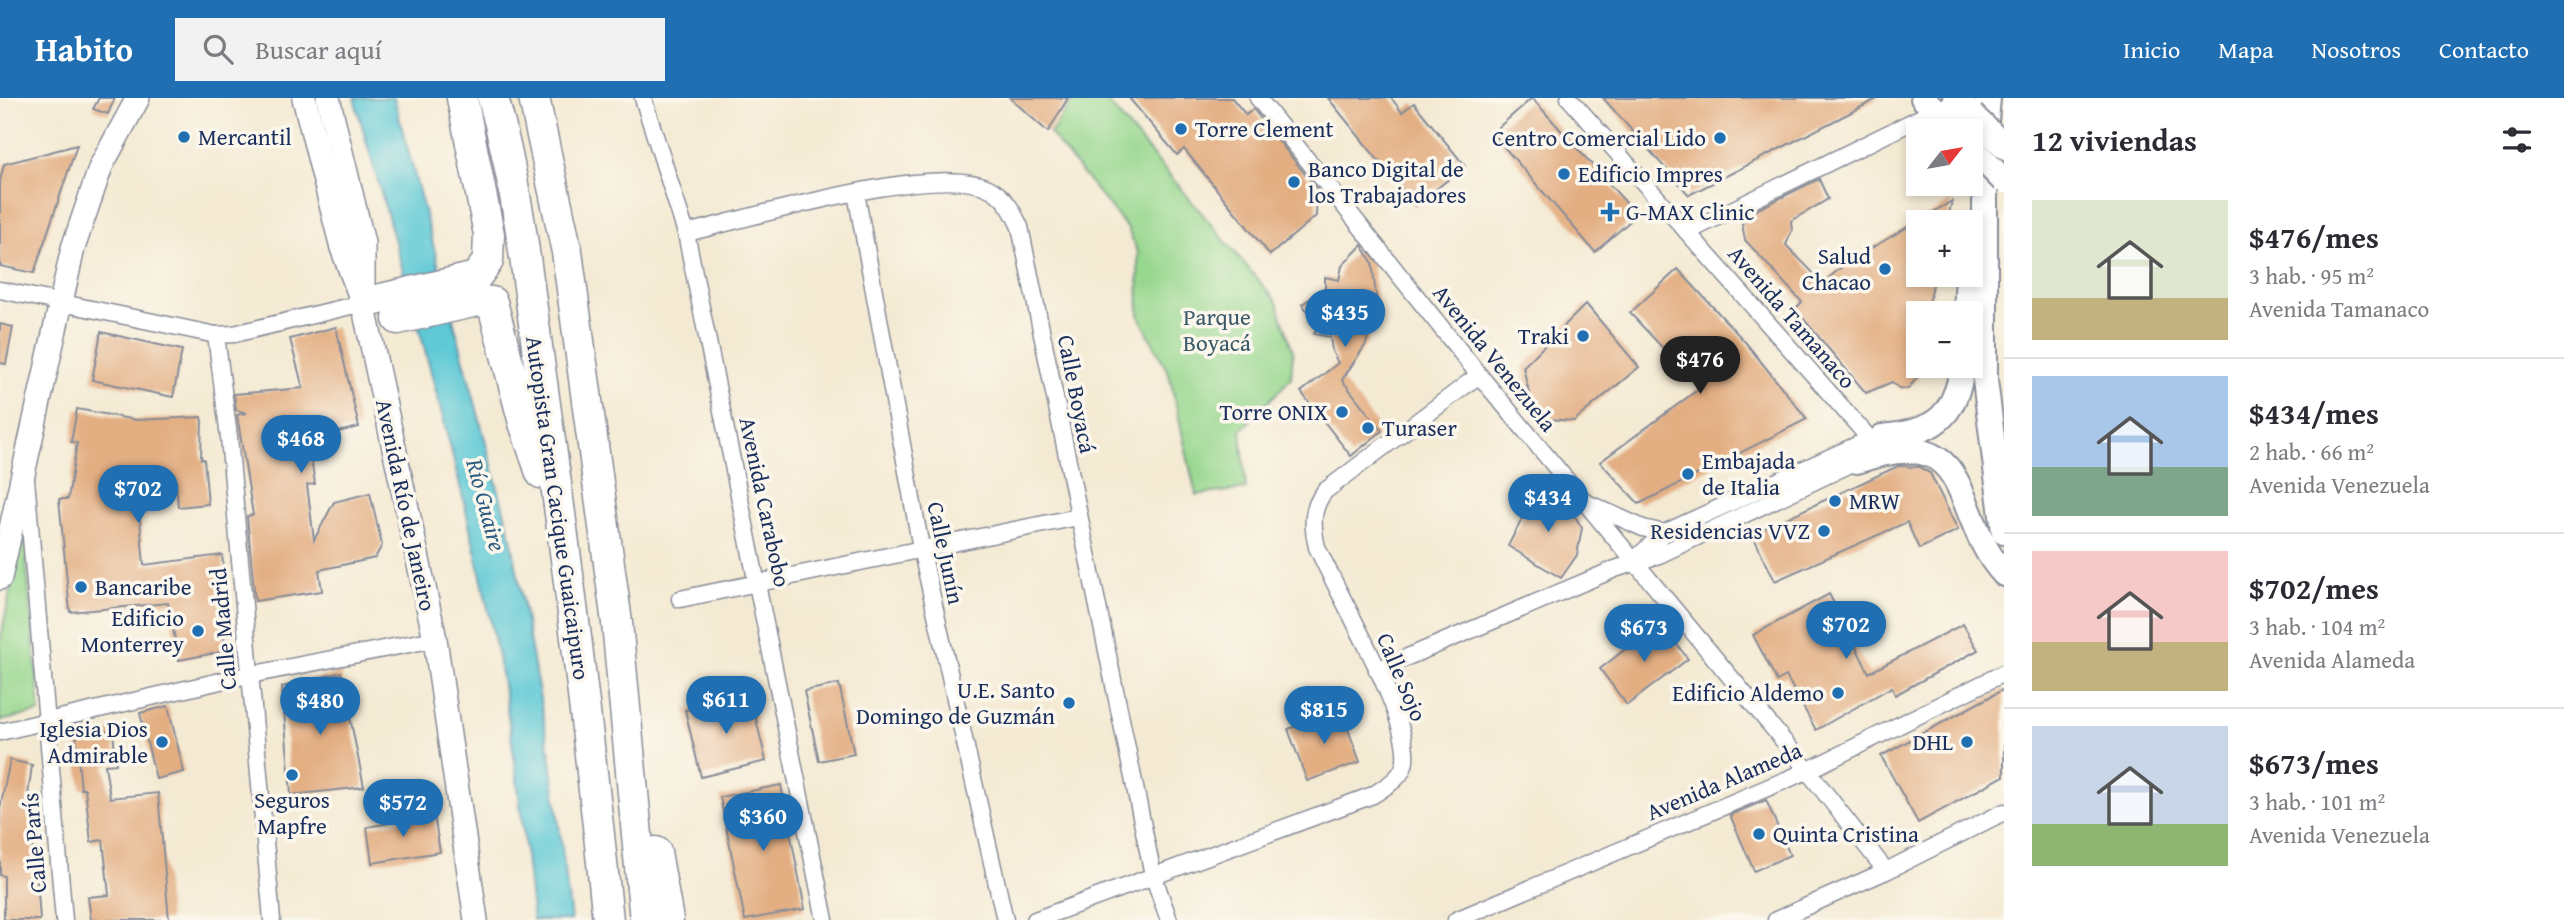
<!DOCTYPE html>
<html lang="es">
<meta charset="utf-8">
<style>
body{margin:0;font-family:"Gentium Book Plus",serif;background:#f2f2f3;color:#2b2b33;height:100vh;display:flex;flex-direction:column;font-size:26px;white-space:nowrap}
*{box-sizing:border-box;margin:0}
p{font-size:23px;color:#7c7c81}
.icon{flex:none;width:38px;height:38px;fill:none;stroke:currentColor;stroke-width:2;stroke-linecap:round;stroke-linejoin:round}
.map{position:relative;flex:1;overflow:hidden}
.drawer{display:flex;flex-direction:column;background:#fff;width:560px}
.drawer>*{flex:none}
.needle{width:46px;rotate:59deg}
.controls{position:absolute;left:1906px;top:21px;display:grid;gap:14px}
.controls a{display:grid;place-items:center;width:77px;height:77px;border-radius:0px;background:#fff;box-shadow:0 4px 10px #0003;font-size:35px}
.price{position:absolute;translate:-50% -60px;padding:0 16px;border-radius:24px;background:#1f6fb2;color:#fff;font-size:23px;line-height:46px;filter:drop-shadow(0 2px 4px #0008)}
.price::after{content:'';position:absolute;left:50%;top:42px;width:21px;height:16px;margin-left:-10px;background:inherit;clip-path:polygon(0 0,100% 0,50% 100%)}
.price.active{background:#222;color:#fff}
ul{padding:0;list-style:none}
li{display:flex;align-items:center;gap:21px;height:175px;padding:0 28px}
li+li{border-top:2px solid #e1e1e2}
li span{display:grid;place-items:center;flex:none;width:196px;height:140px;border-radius:0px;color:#555}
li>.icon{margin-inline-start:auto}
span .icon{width:84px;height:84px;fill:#fffc;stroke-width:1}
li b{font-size:30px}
h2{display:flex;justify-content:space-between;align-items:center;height:84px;padding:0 28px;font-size:30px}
header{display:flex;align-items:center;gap:42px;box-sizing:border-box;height:98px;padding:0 35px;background:#1f6fb2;color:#fff}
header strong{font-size:33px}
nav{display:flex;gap:38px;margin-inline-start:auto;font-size:24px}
.search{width:490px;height:63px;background:#f2f2f3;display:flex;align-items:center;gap:18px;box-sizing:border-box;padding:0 24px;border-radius:0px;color:#7c7c81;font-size:26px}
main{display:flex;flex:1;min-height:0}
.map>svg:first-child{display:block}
</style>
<header>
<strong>Habito</strong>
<div class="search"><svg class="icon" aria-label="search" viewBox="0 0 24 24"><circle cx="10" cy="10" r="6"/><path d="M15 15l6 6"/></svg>Buscar aquí</div>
<nav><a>Inicio</a><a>Mapa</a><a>Nosotros</a><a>Contacto</a></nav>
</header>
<main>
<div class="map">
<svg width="2004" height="822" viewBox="0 0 2004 822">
<rect width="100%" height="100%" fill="#fbf7ec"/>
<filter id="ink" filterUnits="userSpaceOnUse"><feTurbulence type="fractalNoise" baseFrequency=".0143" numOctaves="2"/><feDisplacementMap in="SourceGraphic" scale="14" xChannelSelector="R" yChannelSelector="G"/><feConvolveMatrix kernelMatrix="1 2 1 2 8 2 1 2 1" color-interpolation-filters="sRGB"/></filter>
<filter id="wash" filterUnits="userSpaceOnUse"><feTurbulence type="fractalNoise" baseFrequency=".00686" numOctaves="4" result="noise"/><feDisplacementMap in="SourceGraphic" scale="28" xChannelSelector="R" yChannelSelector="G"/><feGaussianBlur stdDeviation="1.57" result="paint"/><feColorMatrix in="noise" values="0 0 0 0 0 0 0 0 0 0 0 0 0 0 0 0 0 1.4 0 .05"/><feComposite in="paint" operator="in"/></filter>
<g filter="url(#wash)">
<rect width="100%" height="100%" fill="#f4ead3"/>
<g fill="#97d78e" stroke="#598376" stroke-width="2">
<polygon points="1074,0 1104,0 1277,204 1293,253 1291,280 1241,332 1246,391 1196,397 1169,276 1139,218 1138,155 1128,131 1050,36"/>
<polygon points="23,426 40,614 0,623 0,545"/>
</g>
<path fill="#5ec9d6" stroke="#3c7c9a" stroke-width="2" d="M354,0h40l117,439 40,224 20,159h-38c-10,-91 -19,-183 -37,-273 -37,-185 -90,-368 -142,-549z"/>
<g id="blocks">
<g fill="#e3ae82">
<polygon points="99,0 115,0 108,16 93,11"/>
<polygon points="1010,0 1068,0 1048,34"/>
<polygon points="1129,0 1232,0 1246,17 1253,11 1317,91 1316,118 1270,157 1184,51 1177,57"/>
<polygon points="1328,0 1391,0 1402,14 1414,5 1465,68 1415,108"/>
<polygon points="1532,0 1637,117 1595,154 1492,35"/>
<polygon points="1603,0 1879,0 1689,97"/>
<polygon points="77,47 34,175 0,168 0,83 4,66"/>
<polygon points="1819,81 1828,101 1791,123 1792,132 1786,147 1823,185 1846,165 1952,103 1947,124 1918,124 1918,177 1935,177 1927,215 1918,215 1918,247 1914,243 1917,280 1908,291 1899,290 1892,284 1866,295 1795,211 1802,204 1745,142 1742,126 1746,117"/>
<polygon points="1362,147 1372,164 1377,206 1366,246 1342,282 1382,333 1351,358 1301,294 1338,265 1332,253 1330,239 1314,236 1318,229 1302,206 1325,191 1325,179 1339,182 1342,168"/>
<polygon points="1678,171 1746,245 1807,321 1639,406 1600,364 1700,290 1630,215"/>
<polygon points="1586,206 1639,269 1574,323 1535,320 1523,269"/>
<polygon points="0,226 13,229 6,266 0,265"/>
<polygon points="336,229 359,329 308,341 315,386 307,387 314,442 334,404 370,395 382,447 375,460 319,472 322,493 255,503 247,418 253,417 237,317 247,315 236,312 234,296 303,290 290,241"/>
<polygon points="101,234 182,252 173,299 92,282"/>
<polygon points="77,311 136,322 202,319 201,361 204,361 208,406 178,409 176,385 137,388 144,467 222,457 226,491 218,492 226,553 179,562 168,505 70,514 59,401 68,401 77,345 71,344"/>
<polygon points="1898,368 1919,369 1930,375 1958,432 1919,451 1907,424 1775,483 1752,436"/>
<polygon points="1537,392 1567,405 1582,430 1577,457 1561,480 1508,448"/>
<polygon points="1829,496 1869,575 1963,526 1978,552 1895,597 1892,589 1816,632 1786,578 1777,583 1753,537"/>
<polygon points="1660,524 1688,561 1627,607 1600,571"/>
<polygon points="341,574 364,689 291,697 282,589"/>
<polygon points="839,586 854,656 819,663 804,593"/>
<polygon points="2004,591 2004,678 1918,725 1881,658"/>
<polygon points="750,596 766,663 701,679 685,612"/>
<polygon points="168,608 184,674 156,681 140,615"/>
<polygon points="1341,612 1360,664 1307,683 1288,631"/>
<polygon points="113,633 116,666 105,667 110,700 158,695 169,822 91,822 88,799 109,797 103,742 91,744 85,691 81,691 76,641 81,634"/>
<polygon points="10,662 32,667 27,705 36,708 30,748 35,752 40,822 4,822 4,778 0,777 0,710"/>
<polygon points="781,687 805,811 745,822 720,699"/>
<polygon points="1766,702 1790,757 1754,773 1730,717"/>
<polygon points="434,717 440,754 372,765 367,729"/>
</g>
</g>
</g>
<g filter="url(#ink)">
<use href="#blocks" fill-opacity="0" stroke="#888c98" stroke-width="2"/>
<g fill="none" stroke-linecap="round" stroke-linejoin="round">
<g stroke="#888c98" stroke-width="19">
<g id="street">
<polyline points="643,0 686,135 825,822"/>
<polyline points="1258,0 1479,277 1797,659 1886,773"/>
<polyline points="1569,0 1870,341 1664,435 1632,464"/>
<polyline points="856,95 921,450 1005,822"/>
<polyline points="1687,134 1942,9"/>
<path d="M686,135c62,-14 255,-74 306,-43 15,9 21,22 28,37l133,648 16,45"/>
<polyline points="0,192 216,237 234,236 363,205"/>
<polyline points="216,237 229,339 272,822"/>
<polyline points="26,381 64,822"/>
<polyline points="1585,404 1643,430 1664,435"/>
<polyline points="680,501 1078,419"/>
<polyline points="1377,572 1615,471 1659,457 1857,363"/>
<polyline points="0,634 229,581 435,541"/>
<path d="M1035,822l338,-125c13,-9 30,-17 32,-34 5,-47 -67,-166 -88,-214 -5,-21 -6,-39 8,-56l154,-116"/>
<polyline points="1456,822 1807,673 2004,575"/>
<polyline points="1776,822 1886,773 2004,714"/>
</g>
</g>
<g stroke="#888c98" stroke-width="26">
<g id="secondary">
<polyline points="304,0 342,150 363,205 435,541 476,822"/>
<polyline points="328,0 363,145 363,188"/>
<polyline points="0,480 73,150 101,68 138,0"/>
</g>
</g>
<g stroke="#888c98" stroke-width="28">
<g id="primary">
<polyline points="1923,0 1955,33"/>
<polyline points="1955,0 1972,17"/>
<polyline points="1988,0 1985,33 1985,282 2004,434"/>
<polyline points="1966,215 1968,177"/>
<path d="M1882,339c52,-5 72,-18 81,-71"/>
<path d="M1857,363c121,-42 92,53 147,113"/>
</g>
</g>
<g stroke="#888c98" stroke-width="33">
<g id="highway">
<path d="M493,0c27,95 36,194 50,292 25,176 47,353 65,530"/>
<polyline points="534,0 567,154 617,525 645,822"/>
<polyline points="363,205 476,179 488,163 489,136 462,0"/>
<polyline points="398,221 477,203 492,204 524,325 541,375"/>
<polyline points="656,754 668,822"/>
</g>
</g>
<use href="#street" stroke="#fff" stroke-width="16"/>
<use href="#secondary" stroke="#fff" stroke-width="23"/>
<use href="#primary" stroke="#fff" stroke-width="24"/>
<use href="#highway" stroke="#fff" stroke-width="30"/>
<g stroke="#888c98" stroke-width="28" stroke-linecap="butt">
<g id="primary-bridge">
<polyline points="1972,17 2004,48"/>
<polyline points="1970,48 2004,83"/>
</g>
</g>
<use href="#primary-bridge" stroke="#fff" stroke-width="24"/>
</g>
</g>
<g fill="#1f6fb2" stroke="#fbf7ec" stroke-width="2.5">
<circle cx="1181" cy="31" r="7"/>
<circle cx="184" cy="39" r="7"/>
<circle cx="1720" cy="40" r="7"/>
<circle cx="1564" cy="76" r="7"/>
<circle cx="1294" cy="84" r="7"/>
<path d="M1606.5 103.5h7v7h7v7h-7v7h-7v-7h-7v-7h7z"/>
<circle cx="1885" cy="171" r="7"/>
<circle cx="1583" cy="238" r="7"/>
<circle cx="1342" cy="314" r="7"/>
<circle cx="1368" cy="330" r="7"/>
<circle cx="1688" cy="376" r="7"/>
<circle cx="1835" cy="403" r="7"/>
<circle cx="1824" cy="433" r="7"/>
<circle cx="81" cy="489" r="7"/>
<circle cx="198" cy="533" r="7"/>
<circle cx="1838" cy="595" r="7"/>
<circle cx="1069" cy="605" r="7"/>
<circle cx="162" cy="644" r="7"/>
<circle cx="1967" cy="644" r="7"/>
<circle cx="292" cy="677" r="7"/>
<circle cx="1759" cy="736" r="7"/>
</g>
<g text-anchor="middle" stroke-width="7" stroke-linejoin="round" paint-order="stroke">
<g font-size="23" fill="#1b2f5e" stroke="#fbf7ec" text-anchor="start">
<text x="1195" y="39">Torre Clement</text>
<text x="198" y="47">Mercantil</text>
<text x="1706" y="48" text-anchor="end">Centro Comercial Lido</text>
<text x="1308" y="79">Banco Digital de<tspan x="1308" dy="26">los Trabajadores</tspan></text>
<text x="1578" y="84">Edificio Impres</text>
<text x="1626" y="122">G-MAX Clinic</text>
<text x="1871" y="166" text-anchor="end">Salud<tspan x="1871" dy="26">Chacao</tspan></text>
<text x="1569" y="246" text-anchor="end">Traki</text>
<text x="1328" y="322" text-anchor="end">Torre ONIX</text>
<text x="1382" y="338">Turaser</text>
<text x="1702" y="371">Embajada<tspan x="1702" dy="26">de Italia</tspan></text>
<text x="1849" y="411">MRW</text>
<text x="1810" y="441" text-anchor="end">Residencias VVZ</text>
<text x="95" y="497">Bancaribe</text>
<text x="184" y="528" text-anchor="end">Edificio<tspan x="184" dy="26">Monterrey</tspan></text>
<text x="1055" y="600" text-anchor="end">U.E. Santo<tspan x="1055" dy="26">Domingo de Guzmán</tspan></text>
<text x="1824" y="603" text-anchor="end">Edificio Aldemo</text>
<text x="148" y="639" text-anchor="end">Iglesia Dios<tspan x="148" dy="26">Admirable</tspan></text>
<text x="1953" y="652" text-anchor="end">DHL</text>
<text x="292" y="710" text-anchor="middle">Seguros<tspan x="292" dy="26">Mapfre</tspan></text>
<text x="1773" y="744">Quinta Cristina</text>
</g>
<g font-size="23" fill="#3a596a" stroke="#fbf7ec">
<text x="1217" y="227">Parque<tspan x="1217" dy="26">Boyacá</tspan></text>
</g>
<g font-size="23" fill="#1b2f5e" stroke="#fbf7ec">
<text transform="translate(1792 219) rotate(49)" y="8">Avenida Tamanaco</text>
<text transform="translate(1495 260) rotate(51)" y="8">Avenida Venezuela</text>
<text transform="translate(1077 296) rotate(79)" y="8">Calle Boyacá</text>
<text transform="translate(765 404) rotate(78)" y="8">Avenida Carabobo</text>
<text transform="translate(406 407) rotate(78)" y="8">Avenida Río de Janeiro</text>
<text transform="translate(558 410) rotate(82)" y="8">Autopista Gran Cacique Guaicaipuro</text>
<text transform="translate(946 455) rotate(78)" y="8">Calle Junín</text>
<text transform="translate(223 531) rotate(-95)" y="8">Calle Madrid</text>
<text transform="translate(1402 579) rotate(67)" y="8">Calle Sojo</text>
<text transform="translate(1724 683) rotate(-23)" y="8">Avenida Alameda</text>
<text transform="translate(34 745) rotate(-95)" y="8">Calle París</text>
</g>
<g font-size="24" font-style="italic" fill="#2f5d82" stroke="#fbf7ec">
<text transform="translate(486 407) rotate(75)" y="8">Río Guaire</text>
</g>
</g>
</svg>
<div class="controls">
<a><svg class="needle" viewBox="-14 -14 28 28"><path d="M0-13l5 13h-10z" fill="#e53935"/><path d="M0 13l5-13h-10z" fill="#7c7c81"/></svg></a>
<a>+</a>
<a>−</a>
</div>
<b class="price" style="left:1345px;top:251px">$435</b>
<b class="price active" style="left:1700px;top:298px">$476</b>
<b class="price" style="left:301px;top:377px">$468</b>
<b class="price" style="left:138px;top:427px">$702</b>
<b class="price" style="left:1548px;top:436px">$434</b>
<b class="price" style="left:1846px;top:563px">$702</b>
<b class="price" style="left:1644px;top:566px">$673</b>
<b class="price" style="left:726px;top:638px">$611</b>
<b class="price" style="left:320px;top:639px">$480</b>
<b class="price" style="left:1324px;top:648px">$815</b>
<b class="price" style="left:403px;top:741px">$572</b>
<b class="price" style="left:763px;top:755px">$360</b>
</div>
<section class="drawer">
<h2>12 viviendas<svg class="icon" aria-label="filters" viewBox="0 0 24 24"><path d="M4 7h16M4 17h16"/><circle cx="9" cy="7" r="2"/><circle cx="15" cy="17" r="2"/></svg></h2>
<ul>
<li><span style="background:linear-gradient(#dfe7d0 70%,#c2b280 0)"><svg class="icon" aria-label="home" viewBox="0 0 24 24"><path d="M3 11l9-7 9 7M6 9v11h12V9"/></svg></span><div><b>$476/mes</b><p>3 hab. · 95 m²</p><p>Avenida Tamanaco</p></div></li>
<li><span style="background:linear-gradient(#a9c7e8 65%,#7fa58c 0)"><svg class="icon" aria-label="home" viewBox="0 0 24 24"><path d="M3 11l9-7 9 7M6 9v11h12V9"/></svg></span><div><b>$434/mes</b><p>2 hab. · 66 m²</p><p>Avenida Venezuela</p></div></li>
<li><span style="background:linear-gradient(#f6c9c9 65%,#c2b280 0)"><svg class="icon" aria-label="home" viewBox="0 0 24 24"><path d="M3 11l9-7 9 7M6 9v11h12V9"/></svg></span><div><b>$702/mes</b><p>3 hab. · 104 m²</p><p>Avenida Alameda</p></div></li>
<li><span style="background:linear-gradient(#c9d6e8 70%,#8fb573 0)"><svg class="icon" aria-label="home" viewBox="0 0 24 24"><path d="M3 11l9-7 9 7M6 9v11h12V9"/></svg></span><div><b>$673/mes</b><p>3 hab. · 101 m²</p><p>Avenida Venezuela</p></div></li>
</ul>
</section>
</main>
